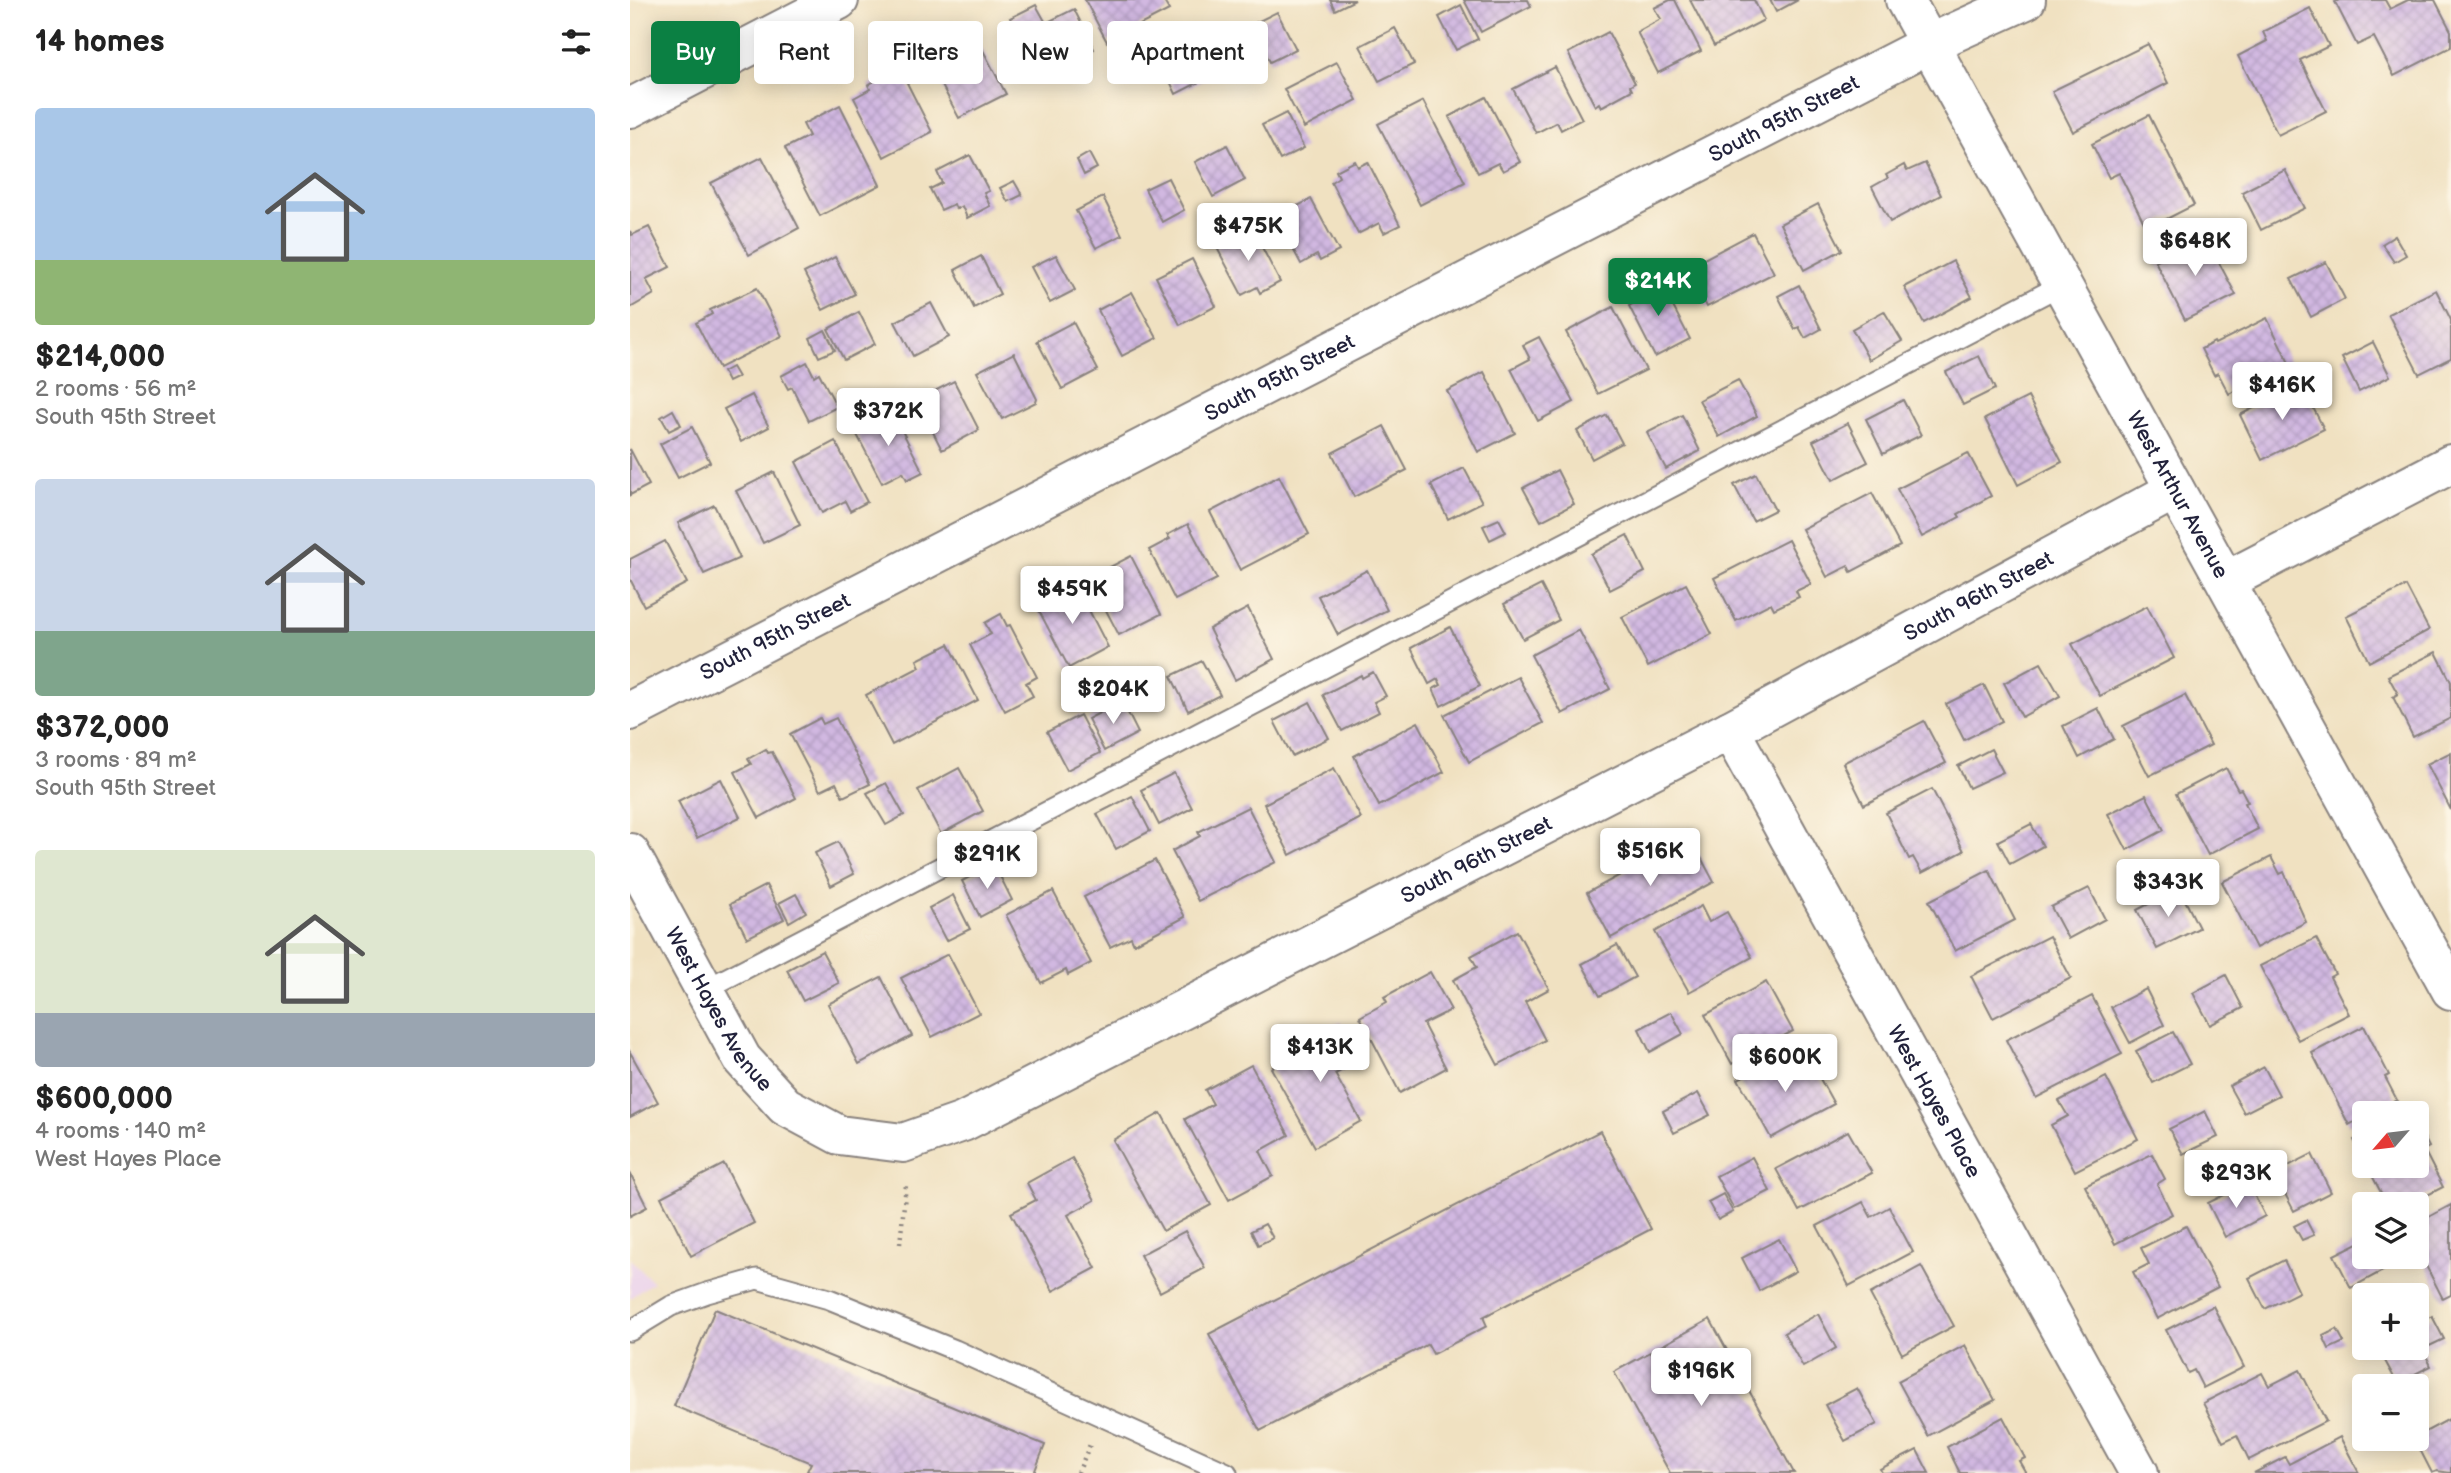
<!DOCTYPE html>
<meta charset="utf-8">
<style>
body{margin:0;font-family:"Balsamiq Sans",sans-serif;background:#f2f2f2;color:#222;height:100vh;display:flex;flex-direction:column;font-size:26px;white-space:nowrap}
*{box-sizing:border-box;margin:0}
p{font-size:23px;color:#767676}
.icon{flex:none;width:38px;height:38px;fill:none;stroke:currentColor;stroke-width:2;stroke-linecap:round;stroke-linejoin:round}
.map{position:relative;flex:1;overflow:hidden}
.panel{display:flex;flex-direction:column;background:#fff;width:630px}
.panel>*{flex:none}
.hud{position:absolute;left:21px;top:21px;width:665px;height:63px;display:flex;gap:14px}
.needle{width:46px;rotate:242deg}
.buttons{position:absolute;left:1722px;top:1101px;display:grid;gap:14px}
.buttons a{display:grid;place-items:center;width:77px;height:77px;border-radius:7px;background:#fff;box-shadow:0 4px 18px #0003;font-size:35px}
.price{position:absolute;translate:-50% -60px;padding:0 16px;border-radius:7px;background:#fff;color:#222;font-size:23px;line-height:46px;filter:drop-shadow(0 2px 4px #0008)}
.price::after{content:'';position:absolute;left:50%;top:42px;width:21px;height:16px;margin-left:-10px;background:inherit;clip-path:polygon(0 0,100% 0,50% 100%)}
.price.on{background:#0b8043;color:#fff}
ul{padding:0;list-style:none}
li{display:grid;align-content:center;gap:14px;height:371px;padding:0 35px}
li span{display:grid;place-items:center;height:217px;border-radius:7px;color:#555}
li>.icon{margin-inline-start:auto}
span .icon{width:126px;height:126px;fill:#fffc;stroke-width:1}
li b{font-size:30px}
h2{display:flex;justify-content:space-between;align-items:center;height:84px;padding:0 35px;font-size:30px}
.chip{padding:0 24px;border-radius:7px;background:#fff;box-shadow:0 4px 18px #0003;font-size:24px;line-height:63px}
.chip.on{background:#0b8043;color:#fff}
main{display:flex;flex:1;min-height:0}
.map>svg:first-child{display:block}
</style>
<main>
<section class="panel">
<h2>14 homes<svg class="icon" aria-label="filters" viewBox="0 0 24 24"><path d="M4 7h16M4 17h16"/><circle cx="9" cy="7" r="2"/><circle cx="15" cy="17" r="2"/></svg></h2>
<ul>
<li><span style="background:linear-gradient(#a9c7e8 70%,#8fb573 0)"><svg class="icon" aria-label="home" viewBox="0 0 24 24"><path d="M3 11l9-7 9 7M6 9v11h12V9"/></svg></span><div><b>$214,000</b><p>2 rooms · 56 m²</p><p>South 95th Street</p></div></li>
<li><span style="background:linear-gradient(#c9d6e8 70%,#7fa58c 0)"><svg class="icon" aria-label="home" viewBox="0 0 24 24"><path d="M3 11l9-7 9 7M6 9v11h12V9"/></svg></span><div><b>$372,000</b><p>3 rooms · 89 m²</p><p>South 95th Street</p></div></li>
<li><span style="background:linear-gradient(#dfe7d0 75%,#9aa5b1 0)"><svg class="icon" aria-label="home" viewBox="0 0 24 24"><path d="M3 11l9-7 9 7M6 9v11h12V9"/></svg></span><div><b>$600,000</b><p>4 rooms · 140 m²</p><p>West Hayes Place</p></div></li>
</ul>
</section>
<div class="map">
<svg width="1821" height="1473" viewBox="0 0 1821 1473">
<defs>
<pattern id="building-cross-hatch" width="8" height="8" patternUnits="userSpaceOnUse" patternTransform="scale(1.75)"><rect width="8" height="8" fill="#d1b8e1"/><path d="M0 0l8 8M0 8l8-8" fill="none" stroke="#b39ec2"/></pattern>
</defs>
<rect width="100%" height="100%" fill="#fcf5e5"/>
<filter id="ink" filterUnits="userSpaceOnUse"><feTurbulence type="fractalNoise" baseFrequency=".0143" numOctaves="2"/><feDisplacementMap in="SourceGraphic" scale="14" xChannelSelector="R" yChannelSelector="G"/><feConvolveMatrix kernelMatrix="1 2 1 2 8 2 1 2 1" color-interpolation-filters="sRGB"/></filter>
<filter id="wash" filterUnits="userSpaceOnUse"><feTurbulence type="fractalNoise" baseFrequency=".00686" numOctaves="4" result="noise"/><feDisplacementMap in="SourceGraphic" scale="28" xChannelSelector="R" yChannelSelector="G"/><feGaussianBlur stdDeviation="1.57" result="paint"/><feColorMatrix in="noise" values="0 0 0 0 0 0 0 0 0 0 0 0 0 0 0 0 0 1.4 0 .05"/><feComposite in="paint" operator="in"/></filter>
<g filter="url(#wash)">
<rect width="100%" height="100%" fill="#f0e1c1"/>
<polygon fill="#ead1ec" points="0,1259 23,1282 0,1298"/>
<g id="blocks">
<g fill="url(#building-cross-hatch)">
<polygon points="455,0 533,0 539,10 477,42"/>
<polygon points="700,0 725,0 705,10"/>
<polygon points="834,0 898,0 901,6 851,32"/>
<polygon points="1040,0 1045,0 1071,51 1028,73 1007,32 1031,19 1024,8"/>
<polygon points="1060,0 1124,0 1134,20 1084,46"/>
<polygon points="1140,0 1168,0 1146,12"/>
<polygon points="1709,0 1755,0 1760,9 1778,0 1805,0 1821,31 1821,47 1764,76 1744,37 1727,45 1705,2"/>
<polygon points="406,5 416,23 444,9 464,49 411,79 380,18"/>
<polygon points="831,5 848,39 826,50 809,17"/>
<polygon points="1680,8 1699,46 1670,60 1696,111 1648,135 1608,56 1637,41 1633,32"/>
<polygon points="647,12 666,49 640,62 621,25"/>
<polygon points="765,28 784,64 749,81 730,46"/>
<polygon points="978,32 1005,83 1000,86 1002,90 971,107 969,103 965,106 938,53"/>
<polygon points="346,37 376,94 329,118 299,61"/>
<polygon points="565,37 585,74 546,94 528,56"/>
<polygon points="1518,44 1538,83 1443,132 1422,91"/>
<polygon points="707,62 727,100 674,128 654,89"/>
<polygon points="925,67 952,119 931,130 927,122 906,133 883,89"/>
<polygon points="261,72 264,77 272,73 302,132 254,157 224,98 240,89 238,85"/>
<polygon points="856,97 890,162 873,171 868,163 848,173 819,117"/>
<polygon points="793,101 835,182 790,205 748,124"/>
<polygon points="210,105 250,185 190,216 155,148 179,136 173,124"/>
<polygon points="656,113 674,148 650,160 632,125"/>
<polygon points="1519,115 1564,205 1517,229 1489,173 1479,178 1462,144"/>
<polygon points="597,145 615,180 583,197 565,162"/>
<polygon points="459,153 467,168 454,175 447,160"/>
<polygon points="340,155 359,191 354,193 360,206 337,218 332,206 326,209 324,204 311,210 300,189 312,183 307,172"/>
<polygon points="132,157 169,228 119,255 81,183"/>
<polygon points="725,161 728,167 738,162 770,225 754,233 749,223 728,234 701,182 709,177 706,171"/>
<polygon points="1295,163 1311,195 1260,222 1242,187 1258,178 1256,175 1274,165 1277,171"/>
<polygon points="1655,170 1675,208 1631,230 1612,192"/>
<polygon points="538,178 554,210 532,222 515,189"/>
<polygon points="384,181 392,195 378,202 370,188"/>
<polygon points="473,197 492,235 466,248 446,211"/>
<polygon points="681,199 709,251 690,261 687,255 671,264 646,217"/>
<polygon points="1188,204 1212,250 1174,270 1150,224"/>
<polygon points="19,227 40,267 16,279 24,294 0,308 0,231 2,235"/>
<polygon points="622,228 650,282 630,293 627,287 612,295 586,246"/>
<polygon points="1123,233 1144,273 1077,307 1057,268"/>
<polygon points="1575,236 1606,295 1555,320 1525,261"/>
<polygon points="1765,236 1776,255 1764,262 1752,244"/>
<polygon points="426,255 445,290 420,303 401,267"/>
<polygon points="351,256 370,294 344,308 325,270"/>
<polygon points="205,257 225,294 193,310 174,273"/>
<polygon points="562,259 586,306 550,325 526,277"/>
<polygon points="1323,261 1342,297 1294,323 1274,287"/>
<polygon points="1696,262 1715,299 1681,317 1661,279"/>
<polygon points="1026,274 1060,339 1025,357 999,306 1017,296 1010,282"/>
<polygon points="1169,285 1191,329 1175,338 1169,327 1165,329 1148,296"/>
<polygon points="127,288 152,336 89,368 66,323 82,314 80,310"/>
<polygon points="1806,290 1821,320 1821,358 1789,374 1758,314"/>
<polygon points="502,292 527,338 492,356 468,310"/>
<polygon points="301,303 319,337 283,356 265,322"/>
<polygon points="983,307 1016,370 968,394 936,332"/>
<polygon points="1254,311 1272,341 1239,360 1222,329"/>
<polygon points="229,312 245,344 214,360 198,329"/>
<polygon points="1637,318 1659,363 1599,394 1588,373 1584,375 1571,349 1584,342 1585,344"/>
<polygon points="443,322 468,370 432,389 407,341"/>
<polygon points="195,330 205,350 189,357 180,338"/>
<polygon points="909,337 944,402 908,421 881,369 900,359 893,345"/>
<polygon points="1743,342 1760,376 1729,392 1712,358"/>
<polygon points="384,353 407,399 406,402 372,419 347,372"/>
<polygon points="1349,356 1365,389 1333,405 1316,372"/>
<polygon points="177,362 184,376 189,373 207,407 179,421 162,387 158,389 151,376"/>
<polygon points="102,367 108,377 98,382 93,372"/>
<polygon points="854,372 885,433 848,452 817,391"/>
<polygon points="1108,380 1127,416 1089,437 1069,400"/>
<polygon points="324,381 349,430 312,450 287,400"/>
<polygon points="1671,384 1694,429 1632,460 1610,415"/>
<polygon points="122,395 139,427 111,442 94,409"/>
<polygon points="1398,397 1432,462 1388,485 1355,419"/>
<polygon points="1273,400 1291,435 1253,454 1236,419"/>
<polygon points="261,409 293,472 277,480 273,472 252,483 224,429"/>
<polygon points="43,410 51,425 39,431 31,417"/>
<polygon points="977,415 992,443 962,459 947,431"/>
<polygon points="1052,415 1070,451 1036,469 1017,433"/>
<polygon points="1218,423 1238,462 1203,480 1183,441"/>
<polygon points="754,426 777,470 724,497 702,453"/>
<polygon points="62,427 80,462 48,478 30,444"/>
<polygon points="205,441 237,502 220,511 215,501 192,513 166,462"/>
<polygon points="0,449 19,485 0,495"/>
<polygon points="1338,453 1361,496 1328,514 1330,517 1292,537 1267,489"/>
<polygon points="834,468 852,502 818,519 801,485"/>
<polygon points="927,470 944,504 911,521 893,488"/>
<polygon points="144,472 170,525 133,543 106,491"/>
<polygon points="1126,474 1145,510 1123,521 1104,485"/>
<polygon points="649,476 679,534 610,570 580,512"/>
<polygon points="1242,493 1270,546 1221,572 1218,566 1197,577 1172,529"/>
<polygon points="84,505 110,558 74,574 48,523"/>
<polygon points="869,519 876,532 860,540 853,526"/>
<polygon points="558,524 587,579 545,600 519,550 540,539 537,535"/>
<polygon points="997,535 1015,572 980,590 961,554"/>
<polygon points="1158,540 1181,584 1166,591 1169,597 1144,609 1141,603 1106,621 1084,578"/>
<polygon points="35,541 57,583 14,606 0,579 0,559"/>
<polygon points="501,556 531,614 489,635 459,578"/>
<polygon points="737,570 757,610 708,635 688,596"/>
<polygon points="1056,584 1082,634 1018,667 992,617"/>
<polygon points="446,585 478,647 439,668 406,605"/>
<polygon points="911,585 929,620 893,639 874,604"/>
<polygon points="1776,586 1799,630 1739,662 1716,616"/>
<polygon points="1517,606 1544,658 1470,696 1442,644"/>
<polygon points="618,608 644,659 605,680 579,629"/>
<polygon points="371,614 377,626 380,625 407,677 396,683 403,696 375,711 340,645 361,634 355,623"/>
<polygon points="820,627 850,686 811,706 803,689 811,685 808,679 799,684 781,648"/>
<polygon points="949,630 980,689 932,714 901,655"/>
<polygon points="319,644 348,700 262,745 236,695 290,667 287,660"/>
<polygon points="1806,652 1821,682 1821,718 1783,737 1763,697 1768,694 1758,676"/>
<polygon points="572,661 590,695 558,711 541,676"/>
<polygon points="1411,663 1430,696 1392,717 1374,683"/>
<polygon points="743,672 756,696 744,702 749,712 712,731 693,695 731,675 732,678"/>
<polygon points="888,677 913,723 839,762 814,715"/>
<polygon points="1354,685 1372,721 1334,740 1316,704"/>
<polygon points="1555,695 1581,745 1519,776 1493,726"/>
<polygon points="492,701 508,733 474,751 458,719"/>
<polygon points="680,702 699,738 662,756 644,721"/>
<polygon points="1468,708 1484,739 1449,758 1433,726"/>
<polygon points="450,715 470,753 437,770 417,732"/>
<polygon points="190,718 193,724 206,718 240,784 213,797 206,783 190,791 160,734"/>
<polygon points="1294,721 1316,763 1234,805 1213,763"/>
<polygon points="788,722 814,772 749,806 724,756"/>
<polygon points="136,749 138,753 142,752 166,798 129,818 105,772 121,764 118,759"/>
<polygon points="1361,749 1373,772 1339,788 1328,766"/>
<polygon points="1821,752 1821,810 1797,764"/>
<polygon points="329,768 353,811 311,834 288,790"/>
<polygon points="704,768 731,818 660,855 634,804"/>
<polygon points="1596,768 1608,790 1611,789 1618,802 1615,803 1628,829 1578,855 1546,794"/>
<polygon points="544,773 562,808 529,825 511,790"/>
<polygon points="91,779 110,817 67,838 48,801"/>
<polygon points="256,783 274,815 256,825 237,793"/>
<polygon points="1302,789 1334,851 1292,873 1283,857 1279,859 1256,813"/>
<polygon points="1516,795 1534,830 1497,850 1478,814"/>
<polygon points="502,796 520,831 486,849 467,814"/>
<polygon points="618,807 646,862 568,901 542,851 570,836 568,832"/>
<polygon points="1401,824 1413,846 1380,864 1368,841"/>
<polygon points="1060,837 1084,882 981,938 957,893"/>
<polygon points="208,842 224,874 201,886 185,853"/>
<polygon points="1641,857 1650,874 1654,872 1676,922 1626,948 1592,882"/>
<polygon points="525,860 555,917 504,944 501,937 480,947 454,897"/>
<polygon points="364,864 382,900 350,917 332,881"/>
<polygon points="1359,870 1385,920 1325,951 1299,901"/>
<polygon points="136,885 154,919 117,938 100,904"/>
<polygon points="1459,888 1475,919 1438,939 1421,907"/>
<polygon points="1549,888 1569,928 1527,949 1507,910"/>
<polygon points="423,891 461,963 438,975 436,970 411,983 376,915"/>
<polygon points="166,894 176,912 159,922 149,903"/>
<polygon points="323,895 340,929 316,941 299,908"/>
<polygon points="1071,906 1079,922 1097,912 1122,957 1059,992 1025,932"/>
<polygon points="887,931 919,989 895,1002 915,1040 868,1065 823,980 847,967 841,956"/>
<polygon points="1419,936 1441,978 1363,1018 1341,976"/>
<polygon points="1686,938 1705,974 1700,977 1719,1014 1668,1040 1630,966"/>
<polygon points="987,945 1005,977 970,996 952,964"/>
<polygon points="192,951 209,983 173,1001 157,970"/>
<polygon points="318,954 349,1013 302,1037 271,978"/>
<polygon points="800,972 821,1010 793,1024 816,1068 770,1093 730,1017 757,1002 754,997"/>
<polygon points="1596,975 1613,1008 1580,1025 1563,993"/>
<polygon points="251,977 282,1036 229,1064 198,1004"/>
<polygon points="1136,982 1163,1031 1102,1064 1075,1015"/>
<polygon points="1516,989 1534,1025 1500,1043 1481,1007"/>
<polygon points="1462,996 1492,1054 1406,1098 1376,1040"/>
<polygon points="1041,1012 1053,1034 1020,1052 1009,1029"/>
<polygon points="710,1022 731,1060 705,1074 731,1121 685,1147 641,1068 670,1052 667,1046"/>
<polygon points="1734,1026 1759,1075 1755,1077 1767,1100 1741,1113 1734,1113 1734,1117 1719,1125 1682,1053"/>
<polygon points="1543,1032 1560,1064 1523,1083 1506,1051"/>
<polygon points="0,1052 28,1102 0,1117"/>
<polygon points="1154,1054 1162,1069 1179,1059 1204,1104 1141,1138 1108,1079"/>
<polygon points="621,1065 659,1135 630,1151 643,1176 599,1200 555,1119 583,1104 575,1090"/>
<polygon points="1634,1067 1649,1095 1614,1113 1599,1086"/>
<polygon points="1476,1077 1508,1139 1445,1171 1421,1125 1438,1116 1429,1101"/>
<polygon points="1068,1093 1080,1115 1044,1133 1033,1111"/>
<polygon points="1575,1111 1588,1137 1553,1154 1539,1129"/>
<polygon points="531,1113 581,1205 533,1231 483,1140"/>
<polygon points="1787,1123 1799,1147 1794,1150 1813,1187 1780,1204 1757,1204 1737,1166 1787,1166"/>
<polygon points="970,1131 1021,1229 853,1317 857,1326 803,1354 798,1344 630,1431 579,1334"/>
<polygon points="1218,1131 1242,1173 1169,1211 1146,1169"/>
<polygon points="1734,1135 1734,1160 1724,1140"/>
<polygon points="1522,1154 1535,1179 1527,1184 1542,1214 1485,1244 1455,1186"/>
<polygon points="1682,1154 1701,1192 1664,1211 1644,1173"/>
<polygon points="1122,1157 1140,1191 1104,1209 1086,1176"/>
<polygon points="442,1158 465,1200 438,1215 466,1268 423,1291 381,1213 406,1200 397,1183"/>
<polygon points="94,1164 124,1223 61,1256 31,1197"/>
<polygon points="0,1173 17,1207 0,1216"/>
<polygon points="1618,1183 1635,1216 1595,1237 1578,1203"/>
<polygon points="1093,1194 1103,1212 1088,1220 1078,1202"/>
<polygon points="1233,1202 1241,1217 1259,1207 1283,1252 1219,1286 1187,1226"/>
<polygon points="1821,1205 1821,1295 1813,1299 1787,1248 1787,1223"/>
<polygon points="1676,1220 1684,1235 1672,1240 1664,1226"/>
<polygon points="635,1224 643,1238 628,1245 621,1231"/>
<polygon points="1556,1226 1588,1287 1527,1319 1503,1272 1519,1264 1511,1248"/>
<polygon points="555,1231 575,1268 530,1292 510,1255"/>
<polygon points="1149,1239 1166,1271 1129,1291 1112,1258"/>
<polygon points="1734,1240 1734,1256 1751,1256 1758,1268 1721,1288 1704,1255"/>
<polygon points="1654,1260 1669,1292 1635,1309 1619,1278"/>
<polygon points="1291,1266 1324,1326 1272,1354 1240,1294"/>
<polygon points="1583,1306 1614,1367 1573,1388 1564,1370 1558,1373 1536,1330"/>
<polygon points="85,1309 415,1445 404,1473 181,1473 177,1471 181,1463 44,1406"/>
<polygon points="1188,1314 1206,1348 1173,1367 1154,1333"/>
<polygon points="1802,1316 1814,1339 1793,1349 1801,1366 1767,1383 1748,1348 1787,1348 1787,1324"/>
<polygon points="1080,1319 1164,1473 1040,1473 984,1372"/>
<polygon points="1707,1329 1714,1342 1699,1349 1693,1336"/>
<polygon points="1335,1345 1365,1400 1298,1436 1268,1381"/>
<polygon points="1670,1370 1696,1421 1619,1460 1607,1435 1593,1442 1573,1403 1632,1373 1639,1386"/>
<polygon points="1227,1388 1247,1424 1215,1441 1195,1405"/>
<polygon points="1373,1417 1395,1458 1389,1461 1396,1473 1330,1473 1317,1447"/>
<polygon points="1821,1418 1821,1473 1807,1471 1802,1473 1784,1438"/>
<polygon points="1710,1437 1729,1473 1624,1473 1655,1457 1659,1464"/>
<polygon points="1287,1450 1299,1473 1252,1473 1250,1469"/>
</g>
</g>
</g>
<g filter="url(#ink)">
<use href="#blocks" fill-opacity="0" stroke="#89827e" stroke-width="2"/>
<g fill="none" stroke-linecap="round" stroke-linejoin="round">
<g stroke="#89827e" stroke-width="23">
<g id="lane">
<polyline points="74,990 1433,284"/>
<polyline points="0,1331 41,1306 77,1293 127,1279 199,1299 325,1350 597,1473"/>
</g>
</g>
<g stroke="#89827e" stroke-width="42">
<g id="street">
<path id="s1" d="M1275,0l546,990"/>
<polyline points="0,108 209,0"/>
<polyline points="1596,581 1821,464"/>
<path id="s2" d="M0,711l1299,-667 97,-44"/>
<path id="s3" d="M1100,730l409,743"/>
<path id="s4" d="M0,853l112,206 43,47 54,29 64,8 60,-21 767,-392 445,-240"/>
</g>
</g>
<g stroke="#89827e" stroke-width="4.5" stroke-dasharray="2 5" stroke-linecap="butt">
<polyline points="270,1244 276,1185"/>
<polyline points="448,1473 461,1442"/>
</g>
<use href="#lane" stroke="#fff" stroke-width="19"/>
<use href="#street" stroke="#fff" stroke-width="38"/>
</g>
</g>
<g text-anchor="middle" stroke-width="6" stroke-linejoin="round" paint-order="stroke">
<g font-size="21" fill="#22223b" stroke="#fcf5e5">
<text dy="7" stroke="none"><textPath href="#s2" startOffset="1297">South 95th Street</textPath></text>
<text dy="7" stroke="none"><textPath href="#s2" startOffset="730">South 95th Street</textPath></text>
<text dy="7" stroke="none"><textPath href="#s1" startOffset="565">West Arthur Avenue</textPath></text>
<text dy="7" stroke="none"><textPath href="#s4" startOffset="1631">South 96th Street</textPath></text>
<text dy="7" stroke="none"><textPath href="#s2" startOffset="163">South 95th Street</textPath></text>
<text dy="7" stroke="none"><textPath href="#s4" startOffset="1064">South 96th Street</textPath></text>
<text dy="7" stroke="none"><textPath href="#s4" startOffset="180">West Hayes Avenue</textPath></text>
<text dy="7" stroke="none"><textPath href="#s3" startOffset="424">West Hayes Place</textPath></text>
</g>
</g>
</svg>
<div class="buttons">
<a><svg class="needle" viewBox="-14 -14 28 28"><path d="M0-13l5 13h-10z" fill="#e53935"/><path d="M0 13l5-13h-10z" fill="#767676"/></svg></a>
<a><svg class="icon" aria-label="layers" viewBox="0 0 24 24"><path d="M12 4l9 5-9 5-9-5zM3 14l9 5 9-5"/></svg></a>
<a>+</a>
<a>−</a>
</div>
<b class="price" style="left:618px;top:263px">$475K</b>
<b class="price" style="left:1565px;top:278px">$648K</b>
<b class="price on" style="left:1028px;top:318px">$214K</b>
<b class="price" style="left:1652px;top:422px">$416K</b>
<b class="price" style="left:258px;top:448px">$372K</b>
<b class="price" style="left:442px;top:626px">$459K</b>
<b class="price" style="left:483px;top:726px">$204K</b>
<b class="price" style="left:1020px;top:888px">$516K</b>
<b class="price" style="left:357px;top:891px">$291K</b>
<b class="price" style="left:1538px;top:919px">$343K</b>
<b class="price" style="left:690px;top:1084px">$413K</b>
<b class="price" style="left:1155px;top:1094px">$600K</b>
<b class="price" style="left:1606px;top:1210px">$293K</b>
<b class="price" style="left:1071px;top:1408px">$196K</b>
<div class="hud">
<a class="chip on">Buy</a>
<a class="chip">Rent</a>
<a class="chip">Filters</a>
<a class="chip">New</a>
<a class="chip">Apartment</a>
</div>
</div>
</main>
